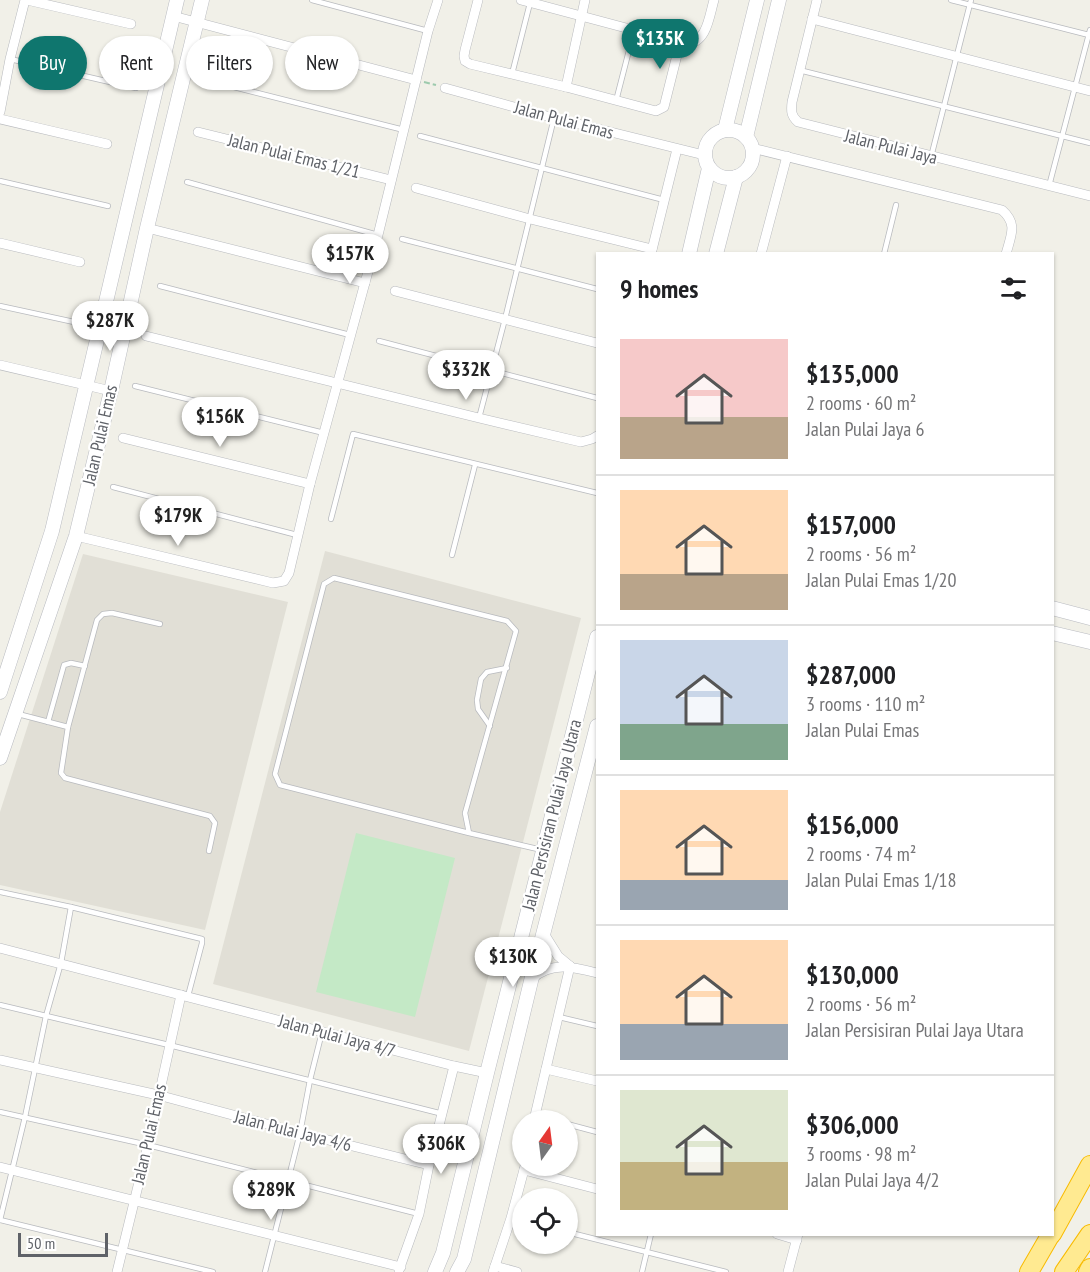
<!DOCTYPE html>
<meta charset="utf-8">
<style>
body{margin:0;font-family:"PT Sans Narrow",sans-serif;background:#f2f2f2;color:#202124;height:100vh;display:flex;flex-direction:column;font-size:22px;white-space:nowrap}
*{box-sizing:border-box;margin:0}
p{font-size:20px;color:#757577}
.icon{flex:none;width:33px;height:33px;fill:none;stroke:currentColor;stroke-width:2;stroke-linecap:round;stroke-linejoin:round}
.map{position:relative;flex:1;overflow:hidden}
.details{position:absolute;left:596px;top:252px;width:458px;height:984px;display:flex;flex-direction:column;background:#fff;border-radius:0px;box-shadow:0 2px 4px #0004}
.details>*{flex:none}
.top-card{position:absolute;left:18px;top:36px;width:488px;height:54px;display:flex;gap:12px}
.needle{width:39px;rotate:14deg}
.buttons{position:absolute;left:512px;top:1110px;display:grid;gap:12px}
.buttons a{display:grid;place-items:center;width:66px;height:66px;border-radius:50%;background:#fff;box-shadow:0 2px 4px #0004;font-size:30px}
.scale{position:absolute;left:18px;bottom:15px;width:90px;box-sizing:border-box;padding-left:6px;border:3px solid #5f6268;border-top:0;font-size:16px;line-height:21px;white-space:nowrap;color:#5f6268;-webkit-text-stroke:4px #fff;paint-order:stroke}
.price{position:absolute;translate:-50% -51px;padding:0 14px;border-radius:21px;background:#fff;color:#222;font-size:20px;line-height:39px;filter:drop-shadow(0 2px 3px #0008)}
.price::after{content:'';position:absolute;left:50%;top:36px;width:18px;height:14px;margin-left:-9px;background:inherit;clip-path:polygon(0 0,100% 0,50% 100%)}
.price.current{background:#0f766e;color:#fff}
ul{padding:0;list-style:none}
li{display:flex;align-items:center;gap:18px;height:150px;padding:0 24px}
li+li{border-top:2px solid #e0e0e0}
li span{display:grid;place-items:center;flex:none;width:168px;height:120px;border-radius:0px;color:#555}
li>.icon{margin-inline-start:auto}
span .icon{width:72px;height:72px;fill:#fffc;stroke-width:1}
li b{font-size:26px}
h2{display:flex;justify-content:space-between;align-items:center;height:72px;padding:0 24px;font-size:26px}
.chip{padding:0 21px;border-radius:27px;background:#fff;box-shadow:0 2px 4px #0004;font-size:21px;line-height:54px}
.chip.current{background:#0f766e;color:#fff}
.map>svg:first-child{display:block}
</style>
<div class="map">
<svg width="1090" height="1272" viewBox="0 0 1090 1272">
<rect width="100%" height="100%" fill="#f1f0e8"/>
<g fill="#e1dfd6">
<polygon points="325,551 581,618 469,1051 213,984"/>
<polygon points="83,554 288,602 205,930 0,885 0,812"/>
</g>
<polygon fill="#c4e9c6" points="356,833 455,858 415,1017 316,992"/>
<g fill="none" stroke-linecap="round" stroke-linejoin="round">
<g stroke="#b8babe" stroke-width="6">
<g id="lane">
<polyline points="312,0 428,31"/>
<polyline points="951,0 1089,35"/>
<polyline points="10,59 136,88"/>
<polyline points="799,70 1090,143"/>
<polyline points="512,74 530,3"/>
<polyline points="206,80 404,130"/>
<polyline points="616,101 634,31"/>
<polyline points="420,136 664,200"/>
<polyline points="931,157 971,0"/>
<polyline points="0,181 108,206"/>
<polyline points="187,182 378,235"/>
<polyline points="1049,186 1090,30"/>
<polyline points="402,239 597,289"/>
<polyline points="884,254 896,205"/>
<polyline points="160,286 350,335"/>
<polyline points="0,306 74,322"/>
<polyline points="379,341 597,398"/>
<polyline points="135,386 324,433"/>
<polyline points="479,418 505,319 554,118"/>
<polyline points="113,487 297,535"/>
<polyline points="331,519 353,434 597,493"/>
<polyline points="452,555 475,465"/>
<polyline points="18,714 68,727 61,773 65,778 210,816 215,823 209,851"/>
<polyline points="48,722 64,665 71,663 85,666"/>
<polyline points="490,726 478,709 477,700 481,679 487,672 507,668"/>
<polyline points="68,727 97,620 103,614 112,613 160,624"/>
<polyline points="469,833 280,785 275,774 324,584 334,578 507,621 516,631 465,813 469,833 542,850"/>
<polyline points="0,892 71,907 202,939 202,943 188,996"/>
<polyline points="0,1005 169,1045 443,1114"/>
<polyline points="559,1017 597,1026"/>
<polyline points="0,1112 148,1145 419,1214"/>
<polyline points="535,1116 551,1120"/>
<polyline points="567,1124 597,1132"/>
<polyline points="511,1218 522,1221"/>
<polyline points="0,1220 25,1117 46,1016 61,963 71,907"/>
<polyline points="0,1220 213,1272"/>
<polyline points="567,1232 726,1272"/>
<polyline points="265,1272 300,1133 310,1080 322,1032"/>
<polyline points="642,1272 651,1234"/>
</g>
</g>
<g stroke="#b8babe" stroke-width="10">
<g id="street">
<polyline points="27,0 131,24"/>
<polyline points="478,0 465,50 464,56 465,61 470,64 566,87 656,111 664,107 680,43"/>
<path d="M521,0l165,44c21,-1 23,-27 28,-44"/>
<path d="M817,0l-25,102c-1,9 -1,14 6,20l292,74"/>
<polyline points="173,16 416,80"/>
<polyline points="812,19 1090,91"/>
<polyline points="566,87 585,0"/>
<polyline points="445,88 554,118 704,155"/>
<polyline points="0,112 10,59 25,0"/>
<polyline points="0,119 107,144"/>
<polyline points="198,132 391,180"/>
<path d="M752,148l250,62c16,14 9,25 4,44"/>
<polyline points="416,188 530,219 652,249"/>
<polyline points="147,228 365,283"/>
<polyline points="0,243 80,262"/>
<polyline points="651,254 677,149"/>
<polyline points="761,254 787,156"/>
<polyline points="395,291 597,343"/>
<polyline points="146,336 479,418 581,442 592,439 597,436"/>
<polyline points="0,365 111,391"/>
<polyline points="123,438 310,484"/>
<polyline points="76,536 273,583 284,581 289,573 310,484 378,235 428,31 438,0"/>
<polyline points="543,932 558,956 570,966"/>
<polyline points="0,948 454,1066 487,1073"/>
<path d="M532,979c19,-18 42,-12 65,-6"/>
<polyline points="0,1060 158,1095 300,1133 429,1165"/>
<polyline points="546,1069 597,1081"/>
<polyline points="534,1120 570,966"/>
<polyline points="0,1167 401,1267"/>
<polyline points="524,1170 597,1189"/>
<polyline points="777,1234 797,1240"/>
<polyline points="495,1266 517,1272"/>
<polyline points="399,1270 419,1214 429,1165 454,1066"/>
<polyline points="117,1272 148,1145 181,995"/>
<polyline points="493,1272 511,1218 525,1166"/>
<polyline points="788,1272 798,1234"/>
</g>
</g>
<g stroke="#b9bbc1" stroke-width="15">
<g id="secondary">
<circle cx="729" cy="154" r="24"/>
<polyline points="725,130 757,0"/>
<polyline points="746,137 779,0"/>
<polyline points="689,254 709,168"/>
<polyline points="716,254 736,177"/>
<polyline points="1052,608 1090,618"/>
<polyline points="1052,633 1090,642"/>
<polyline points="0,692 52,531 177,0"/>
<polyline points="0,758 76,536 111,391 147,228 202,0"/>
<polyline points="435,1272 443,1253 487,1073 597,637"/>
<polyline points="457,1272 464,1259 531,981 597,726"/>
</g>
</g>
<g stroke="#f9bb00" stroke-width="20">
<g id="highway">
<polyline points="1052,1234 1090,1165"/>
<polyline points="1029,1272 1051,1234"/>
<polyline points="1064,1272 1090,1234"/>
<polyline points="1088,1272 1090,1268"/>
</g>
</g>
<polyline stroke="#9dcaad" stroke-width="2" stroke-dasharray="6 3" stroke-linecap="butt" points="424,82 436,85"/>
<use href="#lane" stroke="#fff" stroke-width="4.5"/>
<use href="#street" stroke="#fff" stroke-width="9"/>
<use href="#secondary" stroke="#fff" stroke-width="14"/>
<use href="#highway" stroke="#ffea91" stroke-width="18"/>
</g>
<g text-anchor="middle" stroke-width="4.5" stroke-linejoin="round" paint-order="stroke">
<g font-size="18" fill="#5f6268" stroke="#fff">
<text transform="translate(564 120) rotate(15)" y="6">Jalan Pulai Emas</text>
<text transform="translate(891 147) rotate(14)" y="6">Jalan Pulai Jaya</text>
<text transform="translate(294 156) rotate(14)" y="6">Jalan Pulai Emas 1/21</text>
<text transform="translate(100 435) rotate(-77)" y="6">Jalan Pulai Emas</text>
<text transform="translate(552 815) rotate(-76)" y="6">Jalan Persisiran Pulai Jaya Utara</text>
<text transform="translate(337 1036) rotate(15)" y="6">Jalan Pulai Jaya 4/7</text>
<text transform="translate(293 1131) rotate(14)" y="6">Jalan Pulai Jaya 4/6</text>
<text transform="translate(149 1134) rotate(-77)" y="6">Jalan Pulai Emas</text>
</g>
</g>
</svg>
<div class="buttons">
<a><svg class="needle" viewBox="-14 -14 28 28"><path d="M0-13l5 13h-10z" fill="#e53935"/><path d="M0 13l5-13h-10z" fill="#757577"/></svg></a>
<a><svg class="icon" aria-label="locate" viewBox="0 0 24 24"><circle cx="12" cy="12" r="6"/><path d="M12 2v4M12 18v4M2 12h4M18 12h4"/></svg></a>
</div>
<div class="scale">50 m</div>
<b class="price current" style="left:660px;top:70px">$135K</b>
<b class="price" style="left:350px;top:285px">$157K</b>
<b class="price" style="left:110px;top:352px">$287K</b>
<b class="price" style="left:466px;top:401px">$332K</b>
<b class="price" style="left:220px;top:448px">$156K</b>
<b class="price" style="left:178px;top:547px">$179K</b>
<b class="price" style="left:513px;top:988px">$130K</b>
<b class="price" style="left:441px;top:1175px">$306K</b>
<b class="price" style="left:271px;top:1221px">$289K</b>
<div class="top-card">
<a class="chip current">Buy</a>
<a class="chip">Rent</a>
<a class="chip">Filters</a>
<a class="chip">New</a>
</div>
<section class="details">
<h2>9 homes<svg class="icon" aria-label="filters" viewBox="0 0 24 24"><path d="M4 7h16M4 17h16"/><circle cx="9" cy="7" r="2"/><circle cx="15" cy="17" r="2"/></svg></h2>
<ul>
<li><span style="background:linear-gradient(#f6c9c9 65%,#b9a48a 0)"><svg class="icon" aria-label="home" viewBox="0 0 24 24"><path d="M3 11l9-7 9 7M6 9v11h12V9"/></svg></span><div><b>$135,000</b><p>2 rooms · 60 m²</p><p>Jalan Pulai Jaya 6</p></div></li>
<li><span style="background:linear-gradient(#ffd9b3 70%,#b9a48a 0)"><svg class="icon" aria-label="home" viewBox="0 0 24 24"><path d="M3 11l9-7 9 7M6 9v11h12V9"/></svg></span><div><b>$157,000</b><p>2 rooms · 56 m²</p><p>Jalan Pulai Emas 1/20</p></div></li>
<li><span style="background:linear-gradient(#c9d6e8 70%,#7fa58c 0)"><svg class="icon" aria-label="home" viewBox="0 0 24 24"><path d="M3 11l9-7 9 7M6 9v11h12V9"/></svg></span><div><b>$287,000</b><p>3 rooms · 110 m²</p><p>Jalan Pulai Emas</p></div></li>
<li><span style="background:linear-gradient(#ffd9b3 75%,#9aa5b1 0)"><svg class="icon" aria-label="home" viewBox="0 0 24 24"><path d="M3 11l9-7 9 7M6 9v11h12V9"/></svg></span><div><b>$156,000</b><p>2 rooms · 74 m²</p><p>Jalan Pulai Emas 1/18</p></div></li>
<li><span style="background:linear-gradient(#ffd9b3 70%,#9aa5b1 0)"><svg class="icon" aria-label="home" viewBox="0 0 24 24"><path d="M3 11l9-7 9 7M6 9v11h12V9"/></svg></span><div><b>$130,000</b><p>2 rooms · 56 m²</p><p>Jalan Persisiran Pulai Jaya Utara</p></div></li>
<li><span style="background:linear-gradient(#dfe7d0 60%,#c2b280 0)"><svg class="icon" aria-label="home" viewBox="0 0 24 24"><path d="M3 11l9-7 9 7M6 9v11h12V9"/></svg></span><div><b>$306,000</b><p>3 rooms · 98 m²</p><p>Jalan Pulai Jaya 4/2</p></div></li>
</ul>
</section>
</div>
